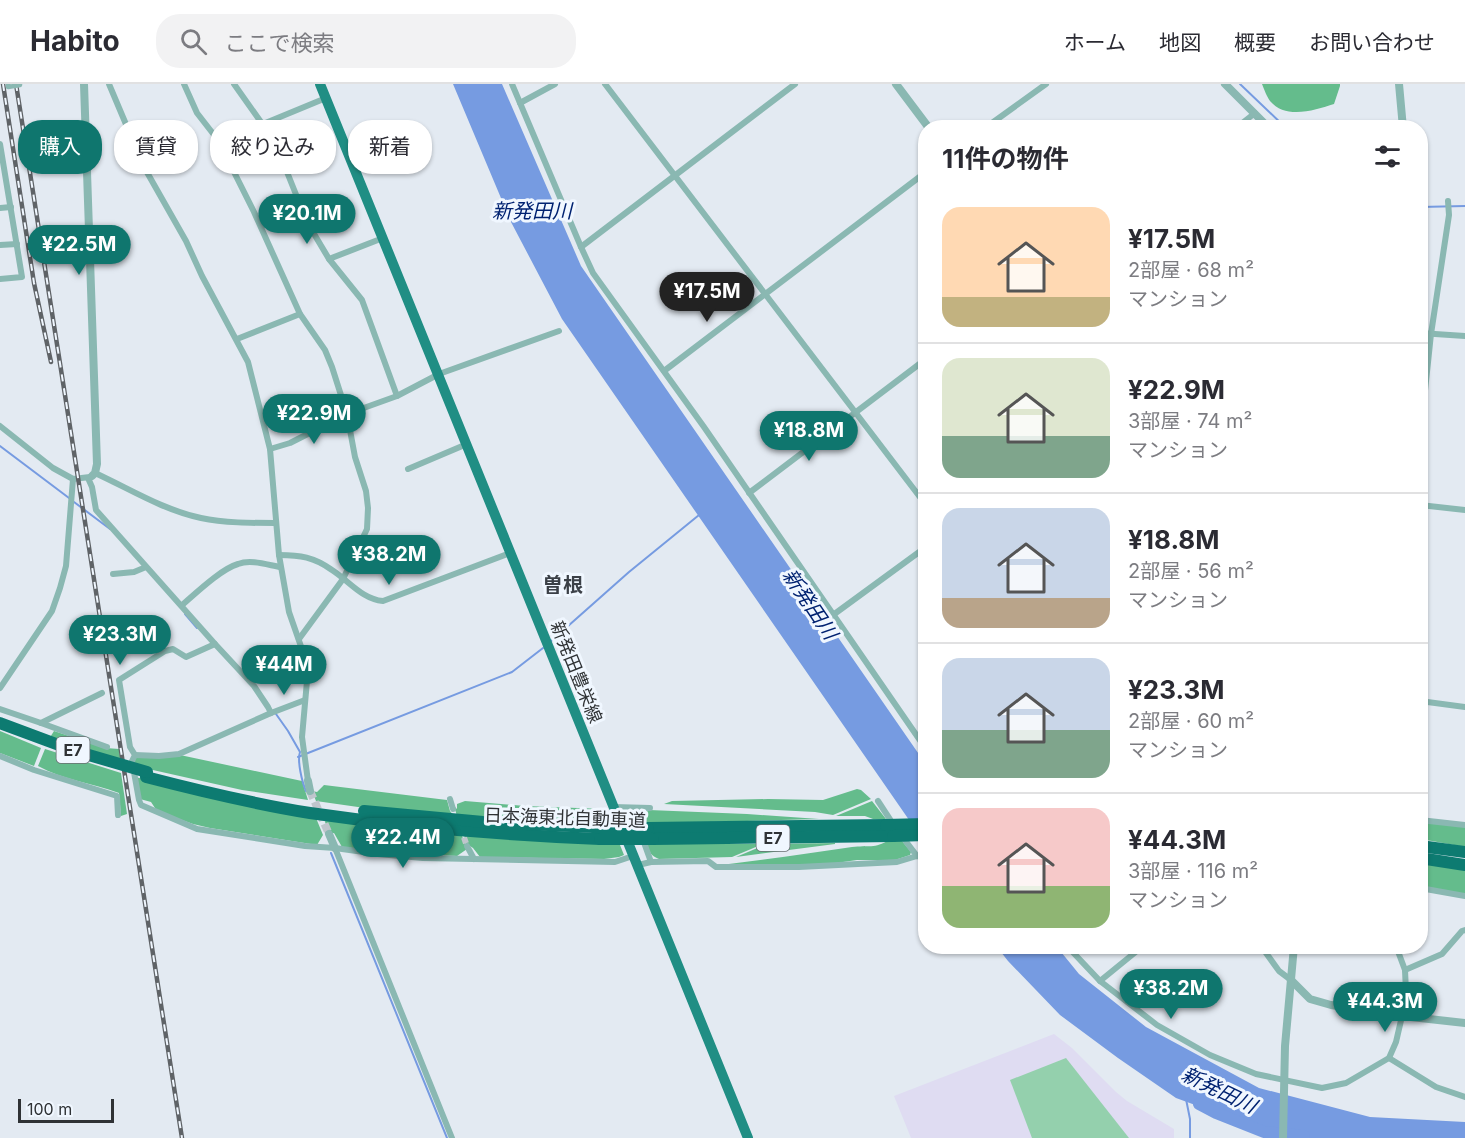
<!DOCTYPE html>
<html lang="ja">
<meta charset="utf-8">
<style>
body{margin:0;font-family:Inter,"Noto Sans JP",sans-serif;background:#f2f2f3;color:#2b2b33;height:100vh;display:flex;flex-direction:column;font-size:22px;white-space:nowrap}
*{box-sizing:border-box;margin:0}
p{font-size:20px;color:#7c7c81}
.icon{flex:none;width:33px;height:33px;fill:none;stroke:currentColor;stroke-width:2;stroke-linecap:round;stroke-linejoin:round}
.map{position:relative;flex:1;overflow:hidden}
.sheet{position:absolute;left:918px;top:36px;width:510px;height:834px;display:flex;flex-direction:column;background:#fff;border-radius:24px;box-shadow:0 2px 4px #0004}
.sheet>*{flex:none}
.banner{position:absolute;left:18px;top:36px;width:570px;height:54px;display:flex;gap:12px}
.scale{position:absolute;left:18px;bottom:15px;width:96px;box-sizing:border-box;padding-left:6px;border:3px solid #2f3235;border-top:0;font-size:16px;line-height:21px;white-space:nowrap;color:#2f3235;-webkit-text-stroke:4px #f0f7ff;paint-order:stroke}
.price{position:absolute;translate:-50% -51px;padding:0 14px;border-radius:21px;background:#0f766e;color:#fff;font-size:20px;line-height:39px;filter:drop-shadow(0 2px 3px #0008)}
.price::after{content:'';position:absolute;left:50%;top:36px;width:18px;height:14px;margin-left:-9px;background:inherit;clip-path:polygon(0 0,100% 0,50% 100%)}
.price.active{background:#222;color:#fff}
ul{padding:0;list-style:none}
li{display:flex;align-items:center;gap:18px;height:150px;padding:0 24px}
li+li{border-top:2px solid #e1e1e2}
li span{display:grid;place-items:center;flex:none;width:168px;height:120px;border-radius:18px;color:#555}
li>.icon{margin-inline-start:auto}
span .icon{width:72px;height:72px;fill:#fffc;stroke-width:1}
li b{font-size:26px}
h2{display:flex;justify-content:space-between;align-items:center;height:72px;padding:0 24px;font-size:26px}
.pill{padding:0 21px;border-radius:24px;background:#fff;box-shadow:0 2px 4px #0004;font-size:21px;line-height:54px}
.pill.active{background:#0f766e;color:#fff}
header{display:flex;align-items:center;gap:36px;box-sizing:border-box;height:84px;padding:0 30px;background:#fff;border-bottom:2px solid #e1e1e2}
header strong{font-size:28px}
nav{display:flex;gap:33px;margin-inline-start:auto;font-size:21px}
.search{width:420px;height:54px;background:#f2f2f3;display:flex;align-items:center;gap:15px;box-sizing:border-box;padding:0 21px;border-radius:24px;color:#7c7c81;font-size:22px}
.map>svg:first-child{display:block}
</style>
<header>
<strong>Habito</strong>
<div class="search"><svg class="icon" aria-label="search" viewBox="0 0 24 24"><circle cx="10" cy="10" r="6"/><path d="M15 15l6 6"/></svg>ここで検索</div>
<nav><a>ホーム</a><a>地図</a><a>概要</a><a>お問い合わせ</a></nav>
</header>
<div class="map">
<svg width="1465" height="1054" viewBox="0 0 1465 1054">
<rect width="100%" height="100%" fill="#e3eaf2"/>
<polygon fill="#dfdcf2" points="1054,950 1072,964 1116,1008 1127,1017 1174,1045 1174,1054 911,1054 894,1012"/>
<polygon fill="#94d0ad" points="1066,974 1129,1054 1032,1054 1010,996"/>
<g fill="#64bc8c">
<path d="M1262,0h78v2l-6,18c-19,6 -48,16 -64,-3 -3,-4 -6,-12 -8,-17z"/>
<polygon points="0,647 41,664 34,682 0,669"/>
<polygon points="54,647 106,664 119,665 121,679 49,655"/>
<path d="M45,665l76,24 6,41 -6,2 -2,-23c-27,-10 -56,-13 -81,-27z"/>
<polygon points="180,671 302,697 308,716 242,706 135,682 134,674"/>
<polygon points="135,693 316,734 323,751 317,761 210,744 193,740 157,727 151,718 140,715"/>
<polygon points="324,701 447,716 450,727 454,732 365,724 316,717 312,707 317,708"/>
<polygon points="857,705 861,706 871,715 833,731 815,728 664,720 672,717 768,715 823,716"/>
<polygon points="465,717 525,722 604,725 610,738 457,732 454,722 457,725 457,720"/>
<polygon points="872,717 886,735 873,735 865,732 836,732"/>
<polygon points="649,726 747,730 819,735 641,740 641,732"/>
<polygon points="326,735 462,752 467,765 457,772 416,770 342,763 334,749 330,750 325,738"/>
<polygon points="1420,737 1465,742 1465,763 1421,755"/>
<polygon points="464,751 620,761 624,771 619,773 604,775 480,773 473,764 470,762 468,764"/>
<path d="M889,756l13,1 9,11 -1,3 -15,5h-38l-28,4 -108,1c44,-5 88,-12 131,-18 16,-2 23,2 37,-7z"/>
<polygon points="835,759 835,760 736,773 767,760"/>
<path d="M647,760h116l-31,13 -73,2c-8,-3 -10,-7 -12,-15z"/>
<polygon points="1420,778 1465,785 1465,810 1421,802"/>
</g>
<g fill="#769be1">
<polygon points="453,0 502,0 581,182 925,679 925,759 562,235 511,138"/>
<polygon points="997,863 1057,863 1079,890 1146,943 1259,1004 1370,1033 1465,1038 1465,1054 1302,1054 1261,1045 1176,1014 1118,974 1060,931 1008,877"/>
</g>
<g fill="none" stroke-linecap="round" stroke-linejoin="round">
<g stroke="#769be1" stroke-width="2">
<polyline points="1240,0 1286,44"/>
<polyline points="1420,123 1465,122"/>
<polyline points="0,362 69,414"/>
<polyline points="74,418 110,445"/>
<polyline points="185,530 197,544"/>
<polyline points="550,558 629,488 699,431"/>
<path d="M276,630l12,17 12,21c-3,9 2,30 6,39"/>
<polyline points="298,673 512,588 543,564"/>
<polyline points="331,769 447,1054"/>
<polyline points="1186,1015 1190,1035 1190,1054"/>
</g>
<polyline stroke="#769be1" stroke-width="12" points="1199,1020 1216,1029 1264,1048 1304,1052"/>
<polyline stroke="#bfc5cc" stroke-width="6" stroke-dasharray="6 3" stroke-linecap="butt" points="461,745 467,762"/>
<polyline stroke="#bfc5cc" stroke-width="8" stroke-dasharray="8 4" stroke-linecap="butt" points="310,707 329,750"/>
<g stroke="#8ab8b2" stroke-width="6">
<polyline points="109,0 144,83 186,157 202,192 248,278 270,365 279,471 289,528 304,571 307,597 302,653 308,697"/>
<polyline points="184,0 197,29 218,56 254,128 300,230 325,266 332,283 347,330 355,373 366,407 368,424 367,445 343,495 299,555"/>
<polyline points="234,0 275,58 307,138 329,175 362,216 397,312"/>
<polyline points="512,0 581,163 593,189 704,343 926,665"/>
<polyline points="605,0 926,421"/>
<polyline points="520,19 555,0"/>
<polyline points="263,40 326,14"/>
<polyline points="985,44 1046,0"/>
<polyline points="1236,44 1255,29"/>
<polyline points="0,60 22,193 0,195"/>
<polyline points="0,124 11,123"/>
<polyline points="0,161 17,160"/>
<polyline points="581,163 795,0"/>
<polyline points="329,175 383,154"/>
<polyline points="1420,249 1465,252"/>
<polyline points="237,255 300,230"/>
<polyline points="664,287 926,88"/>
<polyline points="0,342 53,384 73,395 90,393"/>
<polyline points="1420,354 1431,250 1449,131 1448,117"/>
<polyline points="270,365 290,359 347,330 397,312 439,290 559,247"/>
<polyline points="408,385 467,360"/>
<path d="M95,389c35,16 68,37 106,45 23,5 51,5 74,5"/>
<polyline points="88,394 92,403 96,426 215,560 254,602 268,623 271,629"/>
<polyline points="749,409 926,275"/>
<polyline points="1420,421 1465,426"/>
<path d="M279,471c21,0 35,2 53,15 17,11 30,29 51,31l127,-48"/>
<polyline points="113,490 134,488 146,483"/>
<path d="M182,521c14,-12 39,-36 56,-41 13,-5 30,1 42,3"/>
<polyline points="833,531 926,463"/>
<polyline points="215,560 186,573 173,565 165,567 119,596 130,663 135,671 132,677 139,716 141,721 197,745 305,762 335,764 378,770 423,774 615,778 633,772"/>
<polyline points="0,604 52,527 60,504 66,482 73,395"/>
<polyline points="1420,617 1465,623"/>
<polyline points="0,625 41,639 102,609"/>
<polyline points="41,639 107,663"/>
<polyline points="135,671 159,672 179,670 271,629 305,616"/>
<polyline points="0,672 34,686 117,712 118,731"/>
<polyline points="450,715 453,725"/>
<polyline points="878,717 893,740"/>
<polyline points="613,723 650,724"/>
<polyline points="639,724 637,738 639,744"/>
<polyline points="1420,736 1465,741"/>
<polyline points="901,751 917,772"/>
<polyline points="642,753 651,778"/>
<polyline points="467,762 474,775"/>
<polyline points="335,764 452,1054"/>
<polyline points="638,781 651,778 708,777 716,783 799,783 897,778 917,772 924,773"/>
<polyline points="1420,804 1465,812"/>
<polyline points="1067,862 1100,897 1157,941 1210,971 1256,990 1322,1004 1346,999 1389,974 1396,958 1402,932 1406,908 1405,886 1396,862"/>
<polyline points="1261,862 1279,887 1291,896"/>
<polyline points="1405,886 1442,870 1462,847 1465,846"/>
<polyline points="1100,897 1143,862"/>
<polyline points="1389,974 1436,1003 1465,1013"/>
</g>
<g stroke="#8ab8b2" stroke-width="8">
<polyline points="84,0 97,380 95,389 92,392"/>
<polyline points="896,0 929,44"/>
<polyline points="1225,0 1269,44"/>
<polyline points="1399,0 1403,44"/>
<polyline points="308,697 310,707"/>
<polyline points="329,750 335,764"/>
<polyline points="1291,896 1310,915 1331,921 1402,932 1465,939"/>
<polyline points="1283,1054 1285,962 1294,862"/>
</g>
<polyline stroke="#208e84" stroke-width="10" points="320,0 748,1054"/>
<g stroke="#0d7b71" stroke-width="12">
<path d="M146,693c54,14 109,27 164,36 96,14 193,22 290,26"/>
<polyline points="364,727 483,738 594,743"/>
<polyline points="648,744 886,741"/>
<polyline points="653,755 893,752"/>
<polyline points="1420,762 1465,768"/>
<polyline points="1420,774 1465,781"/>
</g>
<g stroke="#5f6367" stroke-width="4.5">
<g id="rail">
<polyline points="3,0 34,199 51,278"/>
<polyline points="16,0 182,1054"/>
</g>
</g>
<use href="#rail" stroke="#f0f7ff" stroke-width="2" stroke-dasharray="7" stroke-linecap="butt"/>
<polyline stroke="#8ab8b2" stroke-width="4.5" points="8,0 8,3 20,1 20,0"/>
<g stroke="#0d7b71" stroke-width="12">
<polyline points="0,639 75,667 147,688"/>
<polyline points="886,741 926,740"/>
<polyline points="594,743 648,744"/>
<polyline points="893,752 926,751"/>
<polyline points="600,755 653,755"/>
</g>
</g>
<g text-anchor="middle" stroke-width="6" stroke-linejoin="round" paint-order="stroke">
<g fill="#f0f7ff" stroke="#696d72" stroke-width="1.5">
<rect x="56.5" y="653" width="33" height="26" rx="4.5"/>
<rect x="756.5" y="741" width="33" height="26" rx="4.5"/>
</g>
<g font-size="16" font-weight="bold" fill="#2f3235">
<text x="73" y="672">E7</text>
<text x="773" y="760">E7</text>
</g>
<g font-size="18" fill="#2f3235" stroke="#f0f7ff">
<text transform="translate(576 588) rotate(68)" y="6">新発田豊栄線</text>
<text transform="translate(565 734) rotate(2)" y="6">日本海東北自動車道</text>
</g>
<g font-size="20" font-style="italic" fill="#002271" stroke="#f0f7ff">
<text x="532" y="134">新発田川</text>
<text transform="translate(810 520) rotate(56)" y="7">新発田川</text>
<text transform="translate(1219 1006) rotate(26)" y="7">新発田川</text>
</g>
<g font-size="20" font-weight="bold" fill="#3b4047" stroke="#f0f7ff">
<text x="563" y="508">曽根</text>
</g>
</g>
</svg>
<div class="scale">100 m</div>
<b class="price" style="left:307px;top:161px">¥20.1M</b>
<b class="price" style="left:79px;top:192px">¥22.5M</b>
<b class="price active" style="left:707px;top:239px">¥17.5M</b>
<b class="price" style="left:314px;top:361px">¥22.9M</b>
<b class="price" style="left:809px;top:378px">¥18.8M</b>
<b class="price" style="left:389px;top:502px">¥38.2M</b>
<b class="price" style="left:120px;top:582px">¥23.3M</b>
<b class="price" style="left:284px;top:612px">¥44M</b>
<b class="price" style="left:403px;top:785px">¥22.4M</b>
<b class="price" style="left:1171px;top:936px">¥38.2M</b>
<b class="price" style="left:1385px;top:949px">¥44.3M</b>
<div class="banner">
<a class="pill active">購入</a>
<a class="pill">賃貸</a>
<a class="pill">絞り込み</a>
<a class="pill">新着</a>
</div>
<section class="sheet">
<h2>11件の物件<svg class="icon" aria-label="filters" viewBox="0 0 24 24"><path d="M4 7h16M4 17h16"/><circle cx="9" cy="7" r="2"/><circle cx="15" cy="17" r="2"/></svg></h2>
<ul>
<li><span style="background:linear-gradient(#ffd9b3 75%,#c2b280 0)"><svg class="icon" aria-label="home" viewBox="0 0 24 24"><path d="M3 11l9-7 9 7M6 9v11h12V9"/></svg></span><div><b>¥17.5M</b><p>2部屋 · 68 m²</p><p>マンション</p></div></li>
<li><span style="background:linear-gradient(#dfe7d0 65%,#7fa58c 0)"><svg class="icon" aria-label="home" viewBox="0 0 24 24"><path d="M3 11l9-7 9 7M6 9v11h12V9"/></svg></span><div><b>¥22.9M</b><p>3部屋 · 74 m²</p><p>マンション</p></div></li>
<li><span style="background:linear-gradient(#c9d6e8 75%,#b9a48a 0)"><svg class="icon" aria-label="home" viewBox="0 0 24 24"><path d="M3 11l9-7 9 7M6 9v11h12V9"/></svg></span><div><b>¥18.8M</b><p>2部屋 · 56 m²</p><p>マンション</p></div></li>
<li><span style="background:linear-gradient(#c9d6e8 60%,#7fa58c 0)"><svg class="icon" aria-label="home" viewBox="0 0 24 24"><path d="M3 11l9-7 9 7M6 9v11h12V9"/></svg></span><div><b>¥23.3M</b><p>2部屋 · 60 m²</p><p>マンション</p></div></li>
<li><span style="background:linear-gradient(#f6c9c9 65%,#8fb573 0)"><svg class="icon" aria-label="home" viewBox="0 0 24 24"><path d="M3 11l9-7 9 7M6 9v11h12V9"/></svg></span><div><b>¥44.3M</b><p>3部屋 · 116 m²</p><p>マンション</p></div></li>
</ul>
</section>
</div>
